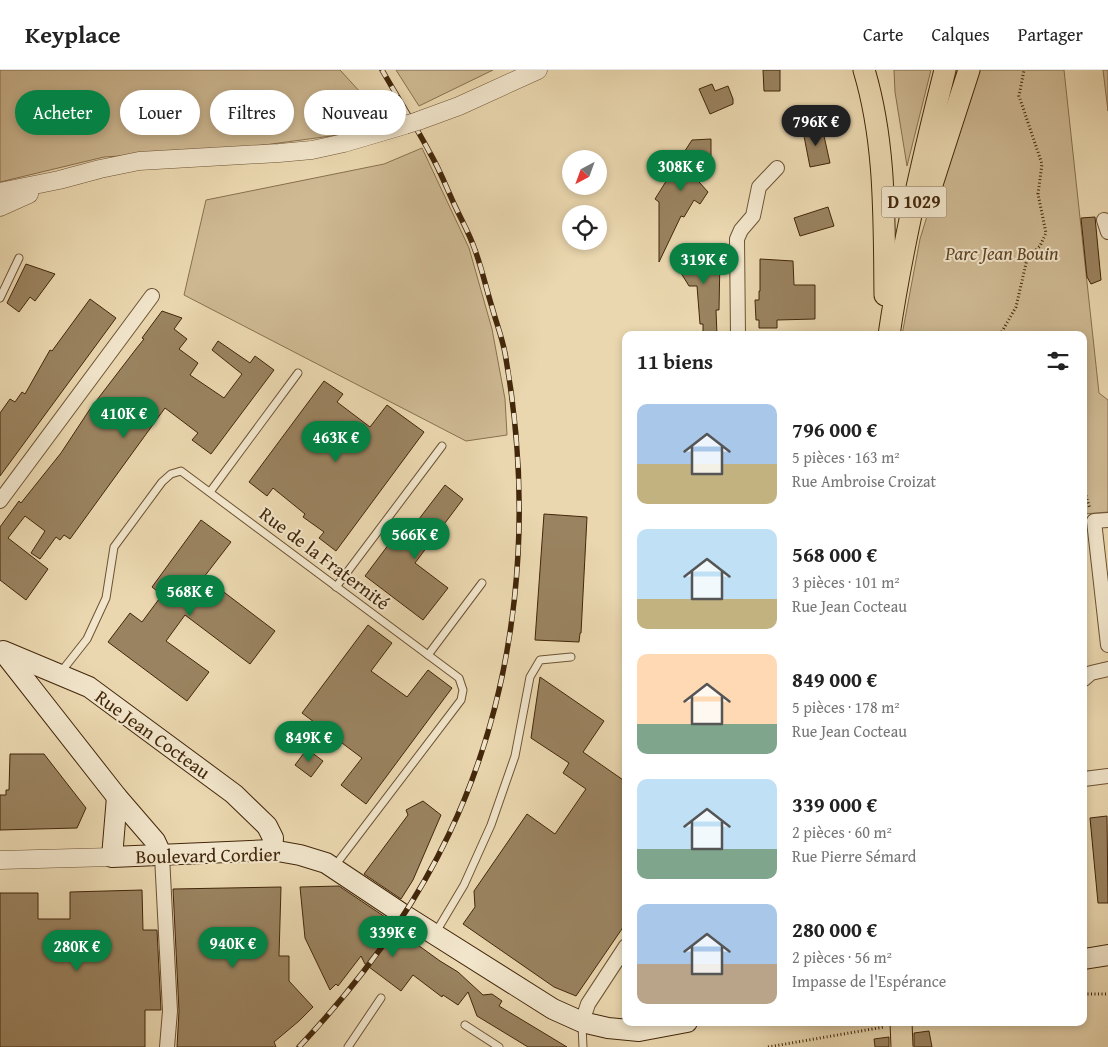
<!DOCTYPE html>
<html lang="fr">
<meta charset="utf-8">
<style>
body{margin:0;font-family:"Gentium Book Plus",serif;background:#f6f6f6;color:#222;height:100vh;display:flex;flex-direction:column;font-size:19px;white-space:nowrap}
*{box-sizing:border-box;margin:0}
p{font-size:16px;color:#767676}
.icon{flex:none;width:28px;height:28px;fill:none;stroke:currentColor;stroke-width:2;stroke-linecap:round;stroke-linejoin:round}
.map{position:relative;flex:1;overflow:hidden}
.side{position:absolute;left:622px;top:261px;width:465px;height:695px;display:flex;flex-direction:column;background:#fff;border-radius:10px;box-shadow:0 2px 8px #0003}
.side>*{flex:none}
.banner{position:absolute;left:15px;top:20px;width:475px;height:45px;display:flex;gap:10px}
.needle{width:32px;rotate:221deg}
.controls{position:absolute;left:562px;top:80px;display:grid;gap:10px}
.controls a{display:grid;place-items:center;width:45px;height:45px;border-radius:50%;background:#fff;box-shadow:0 2px 8px #0003;font-size:25px}
.price{position:absolute;translate:-50% -42px;padding:0 11px;border-radius:18px;background:#0b8043;color:#fff;font-size:16px;line-height:32px;filter:drop-shadow(0 1px 2px #0008)}
.price::after{content:'';position:absolute;left:50%;top:30px;width:15px;height:11px;margin-left:-8px;background:inherit;clip-path:polygon(0 0,100% 0,50% 100%)}
.price.on{background:#222;color:#fff}
ul{padding:0;list-style:none}
li{display:flex;align-items:center;gap:15px;height:125px;padding:0 15px}
li span{display:grid;place-items:center;flex:none;width:140px;height:100px;border-radius:10px;color:#555}
li>.icon{margin-inline-start:auto}
span .icon{width:60px;height:60px;fill:#fffc;stroke-width:1}
li b{font-size:21px}
h2{display:flex;justify-content:space-between;align-items:center;height:60px;padding:0 15px;font-size:21px}
.chip{padding:0 18px;border-radius:22px;background:#fff;box-shadow:0 2px 8px #0003;font-size:18px;line-height:45px}
.chip.on{background:#0b8043;color:#fff}
header{display:flex;align-items:center;gap:30px;box-sizing:border-box;height:70px;padding:0 25px;background:#fff;border-bottom:1px solid #e0e0e0}
header strong{font-size:24px}
nav{display:flex;gap:28px;margin-inline-start:auto;font-size:18px}
.map>svg:first-child{display:block}
</style>
<header>
<strong>Keyplace</strong>
<nav><a>Carte</a><a>Calques</a><a>Partager</a></nav>
</header>
<div class="map">
<svg width="1108" height="977" viewBox="0 0 1108 977">
<rect width="100%" height="100%" fill="#ead7af"/>
<filter id="stains"><feTurbulence type="fractalNoise" baseFrequency=".004" numOctaves="4"/><feColorMatrix values="0 0 0 0 .2 0 0 0 0 .09 0 0 0 0 .02 0 0 0 .5 -.17"/></filter>
<radialGradient id="worn" r=".72"><stop offset=".6" stop-color="#630" stop-opacity="0"/><stop offset="1" stop-color="#630" stop-opacity=".3"/></radialGradient>
<g fill="#ceb993" stroke="#88704e">
<polygon points="0,0 340,0 383,47 368,61 242,78 104,87 0,112"/>
<polygon points="396,0 493,0 419,36"/>
<polygon points="894,0 931,0 907,96 895,22"/>
<polygon points="972,0 1064,0 1099,323 1108,330 1108,442 1084,444 1084,265 902,265 920,169"/>
<polygon points="1103,0 1108,0 1108,41"/>
<polygon points="422,78 469,178 492,259 505,329 507,365 466,371 184,225 206,130 384,94"/>
</g>
<g fill="#9a8360" stroke="#43270a">
<polygon points="763,0 780,0 780,21 764,21"/>
<polygon points="712,14 715,21 728,16 733,29 733,34 710,44 699,19"/>
<polygon points="822,57 830,93 810,97 803,61"/>
<polygon points="711,69 711,93 682,93 708,122 700,134 694,130 684,147 681,146 659,192 659,132 655,129 670,105 681,112 682,93 677,93 692,70"/>
<polygon points="828,137 834,156 800,166 794,148"/>
<polygon points="1095,147 1101,210 1091,214 1087,207 1081,148"/>
<polygon points="680,182 714,182 715,186 720,187 719,240 716,240 717,265 703,265 703,254 700,254 697,216 689,216 681,203"/>
<polygon points="760,189 793,191 794,215 815,215 815,249 777,250 777,258 759,258 759,250 756,250 755,230 759,230 759,221 760,221"/>
<polygon points="26,194 55,204 35,231 30,227 19,242 7,233"/>
<polygon points="90,229 116,248 0,406 0,343 10,329 15,332 22,322 25,324 50,280 52,281"/>
<polygon points="162,241 182,248 174,259 187,269 179,279 198,293 190,305 224,328 242,304 212,280 218,271 250,293 255,286 274,300 211,384 192,370 198,363 165,338 70,469 64,465 60,470 56,467 40,489 31,483 45,461 25,446 8,468 48,499 26,530 0,510 0,457 19,431 21,433 61,383 90,339 136,279 144,269 142,268"/>
<polygon points="324,311 343,324 337,332 370,357 387,335 424,362 336,481 319,468 324,462 303,447 305,444 273,418 267,426 249,412"/>
<polygon points="445,415 463,429 415,493 448,518 423,550 365,506 389,474 396,479"/>
<polygon points="544,444 587,447 581,563 580,563 579,572 535,570"/>
<polygon points="201,450 231,472 204,507 275,561 250,594 185,545 166,571 209,602 187,631 108,572 130,543 142,552 162,525 152,517"/>
<polygon points="368,555 392,573 371,601 407,627 428,600 452,618 366,734 341,715 362,688 302,643"/>
<polygon points="540,607 604,651 583,682 626,712 626,853 576,926 554,917 463,854 475,837 474,821 527,744 555,764 586,719 563,703 569,693 531,668"/>
<polygon points="307,679 323,691 311,707 295,695"/>
<polygon points="10,684 44,684 86,738 77,758 0,760 0,725 6,725 6,720 9,720"/>
<polygon points="423,731 441,745 413,810 401,829 364,804 408,745 406,740"/>
<polygon points="1107,746 1108,833 1098,833 1090,748"/>
<polygon points="339,816 388,849 383,855 409,874 411,870 440,891 458,902 483,925 492,924 502,931 499,936 567,977 528,977 477,946 468,922 458,935 443,925 442,927 413,905 401,921 365,894 361,886 338,916 336,914 330,920 305,868 300,817"/>
<polygon points="281,817 279,886 289,886 289,911 313,937 299,951 274,972 276,977 177,977 179,941 173,819"/>
<polygon points="142,820 143,860 157,860 161,940 145,940 145,977 0,977 0,823 38,823 38,849 70,849 70,822"/>
<polygon points="929,961 932,977 914,977 914,963"/>
<polygon points="889,967 889,977 875,977 874,969"/>
</g>
<g fill="none" stroke-linecap="round" stroke-linejoin="round">
<g stroke="#6d5333" stroke-width="9">
<g id="service">
<polyline points="0,228 19,188"/>
<polyline points="210,422 298,303"/>
<polyline points="336,517 442,376"/>
<polyline points="428,585 482,513"/>
<polyline points="61,602 87,569 106,528 114,477 162,412 171,404 181,401 459,608 463,620 461,630 334,797"/>
<polyline points="436,862 464,815 491,755 515,686 530,607 540,590 571,587"/>
<polyline points="465,955 499,977"/>
<polyline points="582,955 583,977"/>
<polyline points="348,977 381,928"/>
</g>
</g>
<g stroke="#6d5333" stroke-width="16">
<g id="minor">
<polyline points="1104,150 1108,162"/>
<polyline points="738,265 737,169 741,160 753,146 759,117 777,98"/>
<polyline points="0,431 152,226"/>
<polyline points="1108,450 1094,451 1108,575"/>
<polyline points="1084,609 1091,603 1108,599"/>
<polyline points="1084,709 1108,706"/>
<polyline points="162,786 170,941 167,977"/>
<polyline points="582,952 588,934 626,876"/>
</g>
</g>
<g stroke="#6d5333" stroke-width="19">
<g id="tertiary">
<polyline points="418,51 459,36 538,0"/>
<polyline points="0,122 59,110 100,99 139,91 279,83 312,80 344,73 405,55"/>
<polyline points="0,137 29,124"/>
<polyline points="0,790 112,787"/>
</g>
</g>
<g stroke="#43270a" stroke-width="22">
<g id="secondary">
<polyline points="3,581 89,617 234,724 267,756 273,768 272,780"/>
<polyline points="4,583 117,727 155,771 162,786"/>
<polyline points="117,727 112,787 272,780 300,785 326,793 404,845 553,939 582,952 608,958 639,961 687,952"/>
<polyline points="1084,889 1108,885"/>
</g>
</g>
<g stroke="#43270a" stroke-width="23">
<g id="primary">
<path d="M864,0c22,73 20,150 21,225"/>
<polyline points="925,136 969,0"/>
<path d="M889,265c13,-89 34,-178 56,-265"/>
</g>
</g>
<g stroke="#43270a" stroke-width="3" stroke-dasharray="1 2.5" stroke-linecap="butt">
<polyline points="1000,265 1016,237 1027,189 1040,176 1046,163 1038,124 1042,94 1019,26 1024,0"/>
<polyline points="1084,419 1090,439"/>
<polyline points="1084,924 1108,924"/>
<polyline points="768,977 884,957"/>
</g>
<use href="#service" stroke="#f1e5cb" stroke-width="7"/>
<use href="#minor" stroke="#f1e5cb" stroke-width="14"/>
<use href="#tertiary" stroke="#f1e5cb" stroke-width="18"/>
<use href="#secondary" stroke="#f1e5cb" stroke-width="20"/>
<use href="#primary" stroke="#ead7af" stroke-width="21"/>
<g stroke="#43270a" stroke-width="5.5">
<path id="rail" d="M299,977c59,-63 113,-135 150,-213 71,-149 85,-320 56,-481 -3,-16 -9,-31 -13,-46 -6,-19 -10,-38 -17,-57 -5,-15 -13,-29 -20,-44 -8,-17 -15,-36 -25,-53 -15,-28 -32,-55 -48,-83"/>
</g>
<use href="#rail" stroke="#f1e5cb" stroke-width="4" stroke-dasharray="11" stroke-linecap="butt"/>
<g stroke="#6d5333" stroke-width="19" stroke-linecap="butt">
<polyline id="tertiary-bridge" points="405,55 418,51"/>
</g>
<g stroke="#43270a" stroke-width="23" stroke-linecap="butt">
<polyline id="primary-bridge" points="901,952 902,977"/>
</g>
<use href="#tertiary-bridge" stroke="#f1e5cb" stroke-width="18"/>
<use href="#primary-bridge" stroke="#ead7af" stroke-width="21"/>
</g>
<g text-anchor="middle" stroke-width="4" stroke-linejoin="round" paint-order="stroke">
<rect fill="#f1e5cb" stroke="#776044" stroke-width="1" x="881.5" y="116.5" width="65" height="31" rx="4"/>
<g font-size="18" font-weight="bold" fill="#43270a">
<text x="914" y="138">D 1029</text>
</g>
<g font-size="19" font-style="italic" fill="#5f4425" stroke="#f1e5cb">
<text x="1002" y="190">Parc Jean Bouin</text>
</g>
<g font-size="19" fill="#43270a" stroke="#f1e5cb">
<text transform="translate(325 488) rotate(37)" y="7">Rue de la Fraternité</text>
<text transform="translate(153 664) rotate(36)" y="7">Rue Jean Cocteau</text>
<text transform="translate(208 785) rotate(-1)" y="7">Boulevard Cordier</text>
</g>
</g>
<rect width="100%" height="100%" filter="url(#stains)"/>
<rect width="100%" height="100%" fill="url(#worn)"/>
</svg>
<div class="controls">
<a><svg class="needle" viewBox="-14 -14 28 28"><path d="M0-13l5 13h-10z" fill="#e53935"/><path d="M0 13l5-13h-10z" fill="#767676"/></svg></a>
<a><svg class="icon" aria-label="locate" viewBox="0 0 24 24"><circle cx="12" cy="12" r="6"/><path d="M12 2v4M12 18v4M2 12h4M18 12h4"/></svg></a>
</div>
<b class="price on" style="left:816px;top:77px">796K €</b>
<b class="price" style="left:681px;top:122px">308K €</b>
<b class="price" style="left:704px;top:215px">319K €</b>
<b class="price" style="left:124px;top:369px">410K €</b>
<b class="price" style="left:336px;top:393px">463K €</b>
<b class="price" style="left:415px;top:490px">566K €</b>
<b class="price" style="left:190px;top:547px">568K €</b>
<b class="price" style="left:309px;top:693px">849K €</b>
<b class="price" style="left:393px;top:888px">339K €</b>
<b class="price" style="left:233px;top:899px">940K €</b>
<b class="price" style="left:77px;top:902px">280K €</b>
<div class="banner">
<a class="chip on">Acheter</a>
<a class="chip">Louer</a>
<a class="chip">Filtres</a>
<a class="chip">Nouveau</a>
</div>
<section class="side">
<h2>11 biens<svg class="icon" aria-label="filters" viewBox="0 0 24 24"><path d="M4 7h16M4 17h16"/><circle cx="9" cy="7" r="2"/><circle cx="15" cy="17" r="2"/></svg></h2>
<ul>
<li><span style="background:linear-gradient(#a9c7e8 60%,#c2b280 0)"><svg class="icon" aria-label="home" viewBox="0 0 24 24"><path d="M3 11l9-7 9 7M6 9v11h12V9"/></svg></span><div><b>796 000 €</b><p>5 pièces · 163 m²</p><p>Rue Ambroise Croizat</p></div></li>
<li><span style="background:linear-gradient(#bfe0f5 70%,#c2b280 0)"><svg class="icon" aria-label="home" viewBox="0 0 24 24"><path d="M3 11l9-7 9 7M6 9v11h12V9"/></svg></span><div><b>568 000 €</b><p>3 pièces · 101 m²</p><p>Rue Jean Cocteau</p></div></li>
<li><span style="background:linear-gradient(#ffd9b3 70%,#7fa58c 0)"><svg class="icon" aria-label="home" viewBox="0 0 24 24"><path d="M3 11l9-7 9 7M6 9v11h12V9"/></svg></span><div><b>849 000 €</b><p>5 pièces · 178 m²</p><p>Rue Jean Cocteau</p></div></li>
<li><span style="background:linear-gradient(#bfe0f5 70%,#7fa58c 0)"><svg class="icon" aria-label="home" viewBox="0 0 24 24"><path d="M3 11l9-7 9 7M6 9v11h12V9"/></svg></span><div><b>339 000 €</b><p>2 pièces · 60 m²</p><p>Rue Pierre Sémard</p></div></li>
<li><span style="background:linear-gradient(#a9c7e8 60%,#b9a48a 0)"><svg class="icon" aria-label="home" viewBox="0 0 24 24"><path d="M3 11l9-7 9 7M6 9v11h12V9"/></svg></span><div><b>280 000 €</b><p>2 pièces · 56 m²</p><p>Impasse de l'Espérance</p></div></li>
</ul>
</section>
</div>
